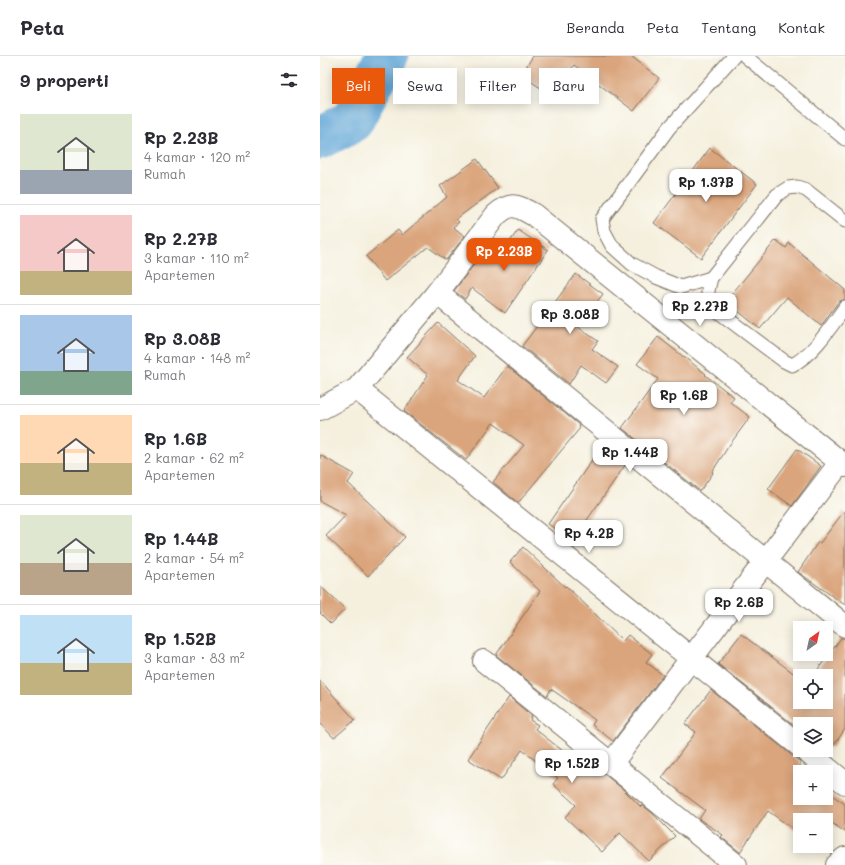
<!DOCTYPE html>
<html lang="id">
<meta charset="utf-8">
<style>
body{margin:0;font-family:Mali,sans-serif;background:#f7f7f7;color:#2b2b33;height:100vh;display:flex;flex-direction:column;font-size:15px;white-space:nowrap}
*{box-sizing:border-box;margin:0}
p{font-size:13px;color:#7c7c81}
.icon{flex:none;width:22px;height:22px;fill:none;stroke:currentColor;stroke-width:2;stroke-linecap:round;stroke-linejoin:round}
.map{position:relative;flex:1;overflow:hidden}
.side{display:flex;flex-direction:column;background:#fff;width:320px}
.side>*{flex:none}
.banner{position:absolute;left:12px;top:12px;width:380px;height:36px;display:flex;gap:8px}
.needle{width:26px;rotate:33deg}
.controls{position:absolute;left:473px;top:565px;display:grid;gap:8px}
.controls a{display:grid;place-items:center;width:40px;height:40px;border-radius:0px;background:#fff;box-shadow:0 2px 10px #0003;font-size:20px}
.price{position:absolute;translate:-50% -34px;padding:0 9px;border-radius:8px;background:#fff;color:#222;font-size:13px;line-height:26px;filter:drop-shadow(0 1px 2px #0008)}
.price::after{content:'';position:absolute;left:50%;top:24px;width:12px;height:9px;margin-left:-6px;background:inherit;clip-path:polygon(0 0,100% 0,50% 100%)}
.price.selected{background:#ea580c;color:#fff}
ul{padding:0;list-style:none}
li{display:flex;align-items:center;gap:12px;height:100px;padding:0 20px}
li+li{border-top:1px solid #e1e1e2}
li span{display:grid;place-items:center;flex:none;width:112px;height:80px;border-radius:0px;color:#555}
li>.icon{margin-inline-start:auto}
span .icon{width:48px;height:48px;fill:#fffc;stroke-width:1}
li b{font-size:17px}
h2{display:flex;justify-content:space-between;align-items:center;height:48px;padding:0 20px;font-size:17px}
.chip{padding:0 14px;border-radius:0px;background:#fff;box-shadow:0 2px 10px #0003;font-size:14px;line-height:36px}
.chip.selected{background:#ea580c;color:#fff}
header{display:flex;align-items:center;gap:24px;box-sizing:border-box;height:56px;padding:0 20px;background:#fff;border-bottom:1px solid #e1e1e2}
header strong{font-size:19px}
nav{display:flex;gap:22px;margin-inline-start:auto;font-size:14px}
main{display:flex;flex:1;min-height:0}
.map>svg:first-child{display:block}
</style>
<header>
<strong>Peta</strong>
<nav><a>Beranda</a><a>Peta</a><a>Tentang</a><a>Kontak</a></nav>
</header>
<main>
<section class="side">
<h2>9 properti<svg class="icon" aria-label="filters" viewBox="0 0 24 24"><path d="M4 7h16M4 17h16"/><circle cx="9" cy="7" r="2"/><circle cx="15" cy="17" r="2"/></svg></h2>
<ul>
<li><span style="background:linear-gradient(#dfe7d0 70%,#9aa5b1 0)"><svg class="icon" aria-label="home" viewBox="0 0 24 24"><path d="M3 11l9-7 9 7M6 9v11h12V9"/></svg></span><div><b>Rp 2.23B</b><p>4 kamar · 120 m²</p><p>Rumah</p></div></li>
<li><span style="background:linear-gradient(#f6c9c9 70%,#c2b280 0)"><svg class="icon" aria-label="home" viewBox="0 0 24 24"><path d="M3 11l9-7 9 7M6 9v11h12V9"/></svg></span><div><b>Rp 2.27B</b><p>3 kamar · 110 m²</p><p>Apartemen</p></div></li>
<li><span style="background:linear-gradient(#a9c7e8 70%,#7fa58c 0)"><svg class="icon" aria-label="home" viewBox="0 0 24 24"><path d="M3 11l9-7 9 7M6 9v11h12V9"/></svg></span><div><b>Rp 3.08B</b><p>4 kamar · 148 m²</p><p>Rumah</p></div></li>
<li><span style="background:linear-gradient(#ffd9b3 60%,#c2b280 0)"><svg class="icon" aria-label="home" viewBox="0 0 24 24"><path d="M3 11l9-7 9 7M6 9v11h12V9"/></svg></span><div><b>Rp 1.6B</b><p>2 kamar · 62 m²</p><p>Apartemen</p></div></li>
<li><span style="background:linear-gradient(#dfe7d0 60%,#b9a48a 0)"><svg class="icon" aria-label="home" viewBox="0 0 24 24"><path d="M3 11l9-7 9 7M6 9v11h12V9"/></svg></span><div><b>Rp 1.44B</b><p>2 kamar · 54 m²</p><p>Apartemen</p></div></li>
<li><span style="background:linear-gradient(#bfe0f5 60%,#c2b280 0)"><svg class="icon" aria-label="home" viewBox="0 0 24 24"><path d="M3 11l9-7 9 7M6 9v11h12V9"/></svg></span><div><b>Rp 1.52B</b><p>3 kamar · 83 m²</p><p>Apartemen</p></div></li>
</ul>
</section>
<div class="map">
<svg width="525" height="809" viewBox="0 0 525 809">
<rect width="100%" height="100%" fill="#fdfcf7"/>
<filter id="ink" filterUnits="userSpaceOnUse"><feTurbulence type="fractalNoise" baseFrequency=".025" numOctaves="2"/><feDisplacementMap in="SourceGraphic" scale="8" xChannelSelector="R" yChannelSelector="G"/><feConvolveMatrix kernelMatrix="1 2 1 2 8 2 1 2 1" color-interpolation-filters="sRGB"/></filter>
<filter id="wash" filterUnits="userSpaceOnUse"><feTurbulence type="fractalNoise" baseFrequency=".012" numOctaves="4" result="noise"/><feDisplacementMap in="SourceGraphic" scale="16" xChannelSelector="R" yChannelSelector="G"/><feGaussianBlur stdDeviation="0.9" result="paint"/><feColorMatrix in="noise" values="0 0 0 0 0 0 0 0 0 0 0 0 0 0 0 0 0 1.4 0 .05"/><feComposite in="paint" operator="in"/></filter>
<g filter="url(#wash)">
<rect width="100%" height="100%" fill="#f5f0de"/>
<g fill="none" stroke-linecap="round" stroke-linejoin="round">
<polyline stroke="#61a6d7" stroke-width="43" points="0,82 32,65 67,0"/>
</g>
<g id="blocks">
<g fill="#daa47b">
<polygon points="213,0 311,0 339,22 314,55 254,9 233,40 201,19"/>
<polygon points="390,92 437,128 381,202 334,167"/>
<polygon points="157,103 178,132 136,163 139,166 133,171 145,180 126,204 108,191 65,225 46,200 78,174 82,179 127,141 120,130"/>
<polygon points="198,174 228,194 185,257 152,232 145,243 134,235 165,194 178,203"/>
<polygon points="456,184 466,192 469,187 525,234 525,243 518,246 501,270 467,241 440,273 406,245"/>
<polygon points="256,218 283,238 258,271 278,285 272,293 298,311 286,327 261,309 249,328 202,290"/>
<polygon points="118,267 155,300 138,324 164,342 187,310 259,369 258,371 260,372 198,447 173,426 204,389 173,367 146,404 84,355 108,319 87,301"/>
<polygon points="338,281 386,318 385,319 414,341 410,346 430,361 408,391 392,416 393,417 380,435 302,372 338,323 317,308"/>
<polygon points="283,388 306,408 253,484 228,468"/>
<polygon points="477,393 501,410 472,450 448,433"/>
<polygon points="0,399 34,418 28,427 85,481 48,520 6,480 26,459 0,445"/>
<polygon points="525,454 525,549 478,516 498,486 500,487"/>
<polygon points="203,491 245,531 246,530 303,585 308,579 332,598 326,606 343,619 293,685 272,669 275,664 231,633 227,640 176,599 220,535 190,506"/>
<polygon points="0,530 25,553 11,568 0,557"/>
<polygon points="421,578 480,622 480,646 506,646 506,620 493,620 521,582 525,582 525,673 512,692 506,688 506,668 480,668 480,674 398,608"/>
<polygon points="0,624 35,664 14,682 0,667"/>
<polygon points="391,634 480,706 480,713 478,715 480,716 480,742 506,742 506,735 525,748 525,776 512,767 506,774 506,764 480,764 480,778 448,755 420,796 401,781 403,779 379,763 385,754 342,722 376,676 365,668"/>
<polygon points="189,641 212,660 210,664 218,669 215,673 248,699 253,693 304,734 321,751 322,749 330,755 355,780 329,805 300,777 282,796 245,761 256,749 233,728 238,722 202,694 181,724 148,703"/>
</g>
</g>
</g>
<g filter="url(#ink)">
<use href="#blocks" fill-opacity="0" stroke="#7c6f61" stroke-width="1"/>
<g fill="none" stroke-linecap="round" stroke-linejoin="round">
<g stroke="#7c6f61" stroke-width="15">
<g id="lane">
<polyline points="425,0 525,83"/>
<path d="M525,165l-39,-31 -9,-3 -9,1 -11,7 -66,83c-4,16 -6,19 5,32l68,51 8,4c21,-10 40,-40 53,-58"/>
<polyline points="391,222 361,231 336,221 312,208 292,190 284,175 282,163 349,72 414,0"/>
</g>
</g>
<g stroke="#7c6f61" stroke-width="24">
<g id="street">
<polyline points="117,237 525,570"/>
<polyline points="37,333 480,690"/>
<path d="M0,353l37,-20 80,-96 59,-78c16,-14 21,-9 38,0l311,251"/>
<polyline points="164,605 416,809"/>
<polyline points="485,694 525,727"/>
<polyline points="291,708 520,407"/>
<polyline points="517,809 525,802"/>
</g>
</g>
<use href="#lane" stroke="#fff" stroke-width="13"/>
<use href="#street" stroke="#fff" stroke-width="22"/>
</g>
</g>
</svg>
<div class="controls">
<a><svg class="needle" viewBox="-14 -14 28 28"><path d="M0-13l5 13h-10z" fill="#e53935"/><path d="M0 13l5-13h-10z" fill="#7c7c81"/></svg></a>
<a><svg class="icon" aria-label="locate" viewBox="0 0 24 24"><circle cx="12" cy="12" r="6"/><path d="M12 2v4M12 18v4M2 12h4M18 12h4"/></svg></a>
<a><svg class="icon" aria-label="layers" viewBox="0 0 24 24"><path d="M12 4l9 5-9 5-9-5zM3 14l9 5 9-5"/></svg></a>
<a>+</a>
<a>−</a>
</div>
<b class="price" style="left:386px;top:147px">Rp 1.37B</b>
<b class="price selected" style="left:184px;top:216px">Rp 2.23B</b>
<b class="price" style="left:380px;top:271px">Rp 2.27B</b>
<b class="price" style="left:250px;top:279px">Rp 3.08B</b>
<b class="price" style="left:364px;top:360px">Rp 1.6B</b>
<b class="price" style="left:310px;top:417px">Rp 1.44B</b>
<b class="price" style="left:269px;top:498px">Rp 4.2B</b>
<b class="price" style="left:419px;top:567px">Rp 2.6B</b>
<b class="price" style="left:252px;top:728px">Rp 1.52B</b>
<div class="banner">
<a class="chip selected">Beli</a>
<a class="chip">Sewa</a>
<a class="chip">Filter</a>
<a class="chip">Baru</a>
</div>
</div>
</main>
